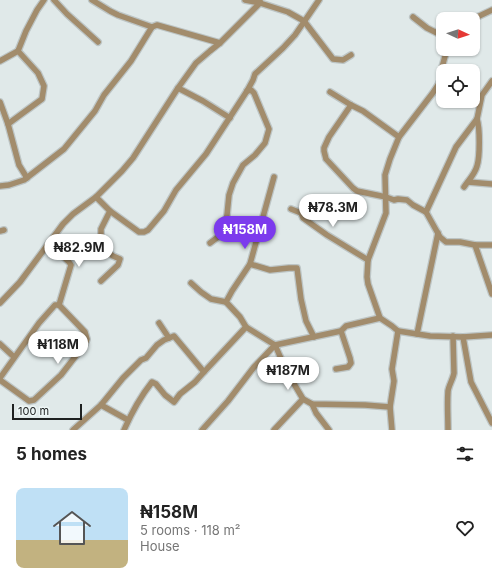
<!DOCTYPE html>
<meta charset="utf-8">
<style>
body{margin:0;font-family:Inter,sans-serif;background:#f2f2f2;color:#222;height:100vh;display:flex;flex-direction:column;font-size:15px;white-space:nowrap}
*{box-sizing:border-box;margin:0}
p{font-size:13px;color:#767676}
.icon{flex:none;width:22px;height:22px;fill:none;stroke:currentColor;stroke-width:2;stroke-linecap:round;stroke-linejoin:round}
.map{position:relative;height:430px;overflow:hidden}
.side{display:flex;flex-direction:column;background:#fff;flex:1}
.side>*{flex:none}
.needle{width:26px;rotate:93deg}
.tools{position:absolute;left:436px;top:12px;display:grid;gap:8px}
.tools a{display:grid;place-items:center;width:44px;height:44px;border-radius:8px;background:#fff;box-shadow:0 1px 3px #0004;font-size:20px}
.scale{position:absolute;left:12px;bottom:10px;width:70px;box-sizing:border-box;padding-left:4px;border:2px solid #1e2121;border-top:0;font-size:11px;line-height:14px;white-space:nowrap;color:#1e2121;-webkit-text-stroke:3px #edf6f6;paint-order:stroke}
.price{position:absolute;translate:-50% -34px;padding:0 9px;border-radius:14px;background:#fff;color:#222;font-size:13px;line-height:26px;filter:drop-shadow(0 1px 2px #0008)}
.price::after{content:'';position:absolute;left:50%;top:24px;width:12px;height:9px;margin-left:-6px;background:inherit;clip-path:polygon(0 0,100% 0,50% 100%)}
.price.on{background:#7c3aed;color:#fff}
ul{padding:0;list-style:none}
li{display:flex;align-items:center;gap:12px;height:100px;padding:0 16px}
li+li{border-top:1px solid #e0e0e0}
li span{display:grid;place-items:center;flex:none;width:112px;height:80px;border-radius:8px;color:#555}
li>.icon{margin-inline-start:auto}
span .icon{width:48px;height:48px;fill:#fffc;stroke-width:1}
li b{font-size:17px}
h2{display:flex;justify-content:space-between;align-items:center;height:48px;padding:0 16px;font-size:17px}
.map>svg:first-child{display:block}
</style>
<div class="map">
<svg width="492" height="430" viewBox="0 0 492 430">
<rect width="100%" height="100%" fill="#e0e9e9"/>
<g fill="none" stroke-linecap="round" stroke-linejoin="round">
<g stroke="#bdc5c5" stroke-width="8">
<g id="minor">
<polyline points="54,0 67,14 98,42"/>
<polyline points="92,0 110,11 118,15 152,27 157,25 220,43"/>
<polyline points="245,0 260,3 288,12 304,21 333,59 343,60 351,55"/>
<polyline points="413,17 427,28 443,36"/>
<polyline points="473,19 492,10"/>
<polyline points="447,49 441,71 441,78 438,85 432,94 399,137 390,159 385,175 386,213 368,260 367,277 368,284 380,318 392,326 398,331 430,336 463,337 492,335"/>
<polyline points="0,61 18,51 26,31 37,10 44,0"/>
<polyline points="178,88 203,101 230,118"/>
<polyline points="330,92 351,105 363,111 399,137"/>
<polyline points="0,102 8,124 19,165 27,178"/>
<polyline points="351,105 329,137 324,148 324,151 326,159 353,188 357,191 386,197 394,200 398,199 407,200 413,205 426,212 440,237 446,242 460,242 475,245 492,245"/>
<polyline points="8,124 42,99 44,86 38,73 18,51"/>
<polyline points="468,182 492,184"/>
<polyline points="0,186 9,185 24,180 64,149 95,111 104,95 131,61 152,27"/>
<path d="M464,187c4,-6 11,-13 13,-21 3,-9 3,-38 0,-47"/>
<polyline points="96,197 110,211 139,232 144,232 148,230 164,211 176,190 206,154 247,91 253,80 255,74 283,48 295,35 319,0"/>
<polyline points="291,209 301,213 303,218 327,235 368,260"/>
<polyline points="426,212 456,147 477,119 482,95 492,81"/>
<polyline points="0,231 4,230"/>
<polyline points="49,243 69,262 71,265 59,305"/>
<polyline points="210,243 222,234 227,215 229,195 233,183 243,165 255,155 265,143 269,129 254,93 251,90 247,91"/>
<polyline points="475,245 492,294"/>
<polyline points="250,264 270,270 289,268 297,268 301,299 306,321 314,337"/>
<polyline points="101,281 118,265 120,259 113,256 98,245 101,236 101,229 110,211"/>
<polyline points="191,283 201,292 211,299 226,302 232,291 250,264 274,177"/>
<polyline points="226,302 240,317 246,327 275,345 287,372 303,399 312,404 365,405 390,407"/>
<polyline points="0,303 20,282 63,224 73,214 96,197 122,171 133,158 178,88 196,63 210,51 220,43 260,3 260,0"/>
<polyline points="159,323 169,338"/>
<polyline points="417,334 438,233"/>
<polyline points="463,337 471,382 492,423"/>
<polyline points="0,344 14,357"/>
<polyline points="336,369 348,367 351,363 350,358 341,331"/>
<polyline points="0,378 39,323 55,305 59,305"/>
<polyline points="0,380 29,401 34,400 61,375 85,344 87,339 85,332 59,305"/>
<polyline points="312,404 316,413 329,430"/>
<polyline points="101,405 128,420"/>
<polyline points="73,430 101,405 123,378 141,360 146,358 157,345 164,340 174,336 204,372"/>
<path d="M124,430c7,-16 17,-34 28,-48l4,2 9,11 9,7 6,-8 15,-12 9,-10 42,-45"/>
<polyline points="202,430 228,401 254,367 275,345 341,331 346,326 380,318"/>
<polyline points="274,430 303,399"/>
<polyline points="392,430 390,407 394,381 392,369 398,331"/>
<path d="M448,430c0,-13 -1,-26 0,-39 1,-6 5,-12 6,-18l-1,-37"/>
</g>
</g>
<use href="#minor" stroke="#a28c6c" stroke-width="5.5"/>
</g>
</svg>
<div class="tools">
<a><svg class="needle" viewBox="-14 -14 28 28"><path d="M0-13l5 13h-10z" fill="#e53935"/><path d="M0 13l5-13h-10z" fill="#767676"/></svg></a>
<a><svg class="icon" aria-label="locate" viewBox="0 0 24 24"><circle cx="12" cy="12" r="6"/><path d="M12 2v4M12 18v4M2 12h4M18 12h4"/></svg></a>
</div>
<div class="scale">100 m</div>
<b class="price" style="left:333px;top:228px">₦78.3M</b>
<b class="price on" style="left:245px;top:250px">₦158M</b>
<b class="price" style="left:79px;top:268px">₦82.9M</b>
<b class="price" style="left:58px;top:365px">₦118M</b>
<b class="price" style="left:288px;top:391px">₦187M</b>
</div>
<section class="side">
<h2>5 homes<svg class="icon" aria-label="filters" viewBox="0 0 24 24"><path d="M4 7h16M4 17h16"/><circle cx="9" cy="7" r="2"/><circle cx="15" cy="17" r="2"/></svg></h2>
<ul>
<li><span style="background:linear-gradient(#bfe0f5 65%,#c2b280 0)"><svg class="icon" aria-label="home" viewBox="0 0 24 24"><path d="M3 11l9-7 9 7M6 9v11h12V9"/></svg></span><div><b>₦158M</b><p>5 rooms · 118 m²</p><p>House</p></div><svg class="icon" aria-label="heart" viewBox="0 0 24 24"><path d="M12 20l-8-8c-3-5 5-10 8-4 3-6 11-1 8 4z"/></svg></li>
</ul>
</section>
